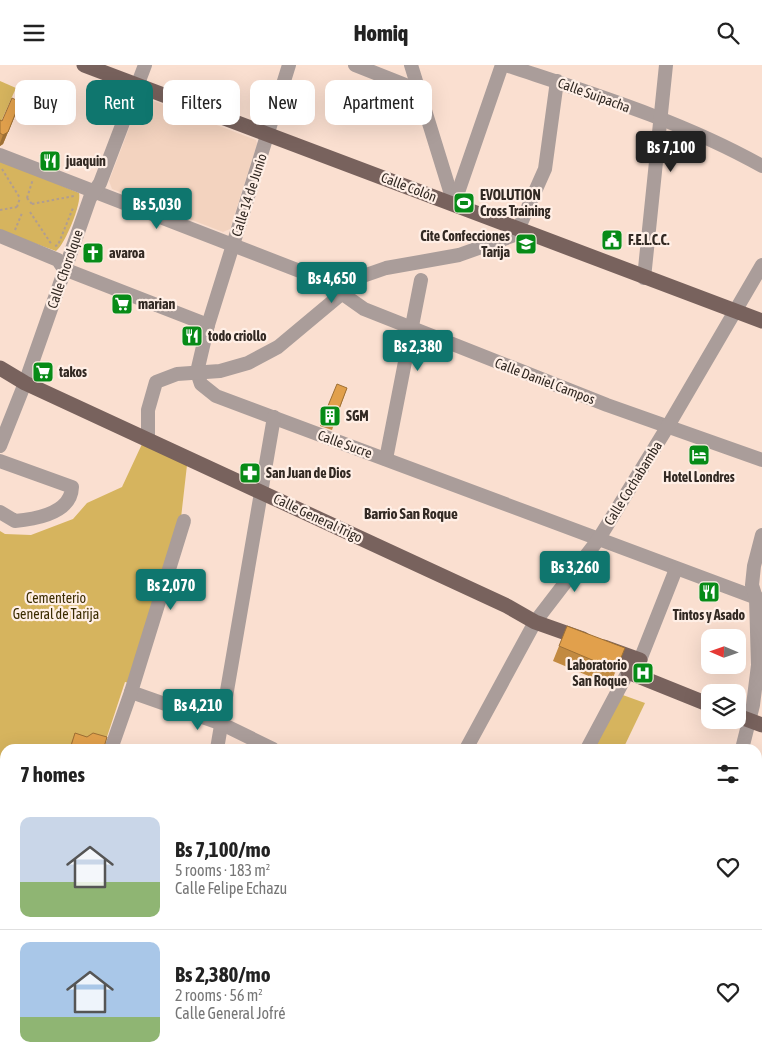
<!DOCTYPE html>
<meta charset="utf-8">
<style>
body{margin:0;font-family:"Asap Condensed",sans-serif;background:#f6f6f6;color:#222;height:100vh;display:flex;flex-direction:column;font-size:19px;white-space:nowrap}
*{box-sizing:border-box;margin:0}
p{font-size:16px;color:#767676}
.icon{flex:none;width:28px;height:28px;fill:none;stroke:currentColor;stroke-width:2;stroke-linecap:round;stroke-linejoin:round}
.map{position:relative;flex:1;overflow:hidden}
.details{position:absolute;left:0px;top:679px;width:762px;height:321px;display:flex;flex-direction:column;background:#fff;border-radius:15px 15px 0 0;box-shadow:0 5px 20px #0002}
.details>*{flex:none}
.banner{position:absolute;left:15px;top:15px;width:500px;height:45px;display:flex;gap:10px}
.needle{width:32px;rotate:272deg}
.controls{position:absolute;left:701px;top:564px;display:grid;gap:10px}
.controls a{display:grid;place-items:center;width:45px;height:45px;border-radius:10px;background:#fff;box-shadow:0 5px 20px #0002;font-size:25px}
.price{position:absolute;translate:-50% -42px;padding:0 11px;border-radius:5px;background:#0f766e;color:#fff;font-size:16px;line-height:32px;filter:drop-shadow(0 1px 2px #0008)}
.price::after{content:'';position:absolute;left:50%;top:30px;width:15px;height:11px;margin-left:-8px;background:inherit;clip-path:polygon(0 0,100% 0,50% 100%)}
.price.selected{background:#222;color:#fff}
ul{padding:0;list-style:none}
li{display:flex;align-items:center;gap:15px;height:125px;padding:0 20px}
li+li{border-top:1px solid #e0e0e0}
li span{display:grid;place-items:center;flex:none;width:140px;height:100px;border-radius:10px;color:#555}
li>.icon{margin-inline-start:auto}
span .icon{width:60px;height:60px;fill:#fffc;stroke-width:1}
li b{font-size:21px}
h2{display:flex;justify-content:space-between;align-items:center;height:60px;padding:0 20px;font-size:21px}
.chip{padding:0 18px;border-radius:10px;background:#fff;box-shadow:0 5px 20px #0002;font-size:18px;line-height:45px}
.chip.selected{background:#0f766e;color:#fff}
header{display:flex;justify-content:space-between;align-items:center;height:65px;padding:0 20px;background:#fff;font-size:22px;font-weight:800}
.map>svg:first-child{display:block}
</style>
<header><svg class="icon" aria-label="menu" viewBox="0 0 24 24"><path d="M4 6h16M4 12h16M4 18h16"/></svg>Homiq<svg class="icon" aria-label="search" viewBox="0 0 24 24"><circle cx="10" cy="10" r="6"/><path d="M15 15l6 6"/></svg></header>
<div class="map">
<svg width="762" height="999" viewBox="0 0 762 999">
<rect width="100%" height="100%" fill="#fadfd0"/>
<polygon fill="#f3d3bf" points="146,33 256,75 257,79 230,164 223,167 112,124 109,116 139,37"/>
<g fill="#d6b45e">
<polygon points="0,16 16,23 0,59"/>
<path d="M0,95l79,33c3,10 -14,51 -23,58l-56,-20z"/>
<polygon points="142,379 187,400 181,453 130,618 125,617 103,684 5,684 5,766 0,764 0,466 5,469 31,470 73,454 87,438 122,422"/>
<polygon points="620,629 645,638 623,684 590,684"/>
<polygon points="758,838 762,839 762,863 758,861"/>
</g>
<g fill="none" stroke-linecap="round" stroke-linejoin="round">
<g stroke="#b19d91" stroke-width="2" stroke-dasharray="2.5 2.5" stroke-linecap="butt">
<polyline points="2,104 20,133"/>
<polyline points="27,133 33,114"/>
<polyline points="27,133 32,139"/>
<polyline points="32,139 74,131"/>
<polyline points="17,142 20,133"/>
<polyline points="0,145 17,142"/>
<polyline points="30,147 52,180"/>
<polyline points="15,165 22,148"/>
<polyline points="55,181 58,180 73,143"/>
</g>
<g stroke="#aa9d9a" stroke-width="14">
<polyline points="289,0 208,260 197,307 201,319 216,331 762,535"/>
<polyline points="355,0 418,25"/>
<polyline points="411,0 454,139"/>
<path d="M506,0c87,29 176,56 256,101"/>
<polyline points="0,90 323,215 364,244 607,340 762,395"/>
<polyline points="454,139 502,0"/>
<polyline points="0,171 58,195 64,204 208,260"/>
<polyline points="644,213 666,0"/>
<polyline points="148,374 148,345 156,317 177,309 220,306 248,298 278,282 363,211 386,203 459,190 512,171 521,158 545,104 557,16"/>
<polyline points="0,381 25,318 90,133 100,118 145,0"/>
<polyline points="386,394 421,215"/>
<path d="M0,396l72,26c-1,26 -35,32 -57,34l-15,-9"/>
<polyline points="640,595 676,504"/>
<polyline points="131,627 222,659 273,684"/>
<polyline points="111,684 131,627 184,456"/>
<polyline points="217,684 274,352"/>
<polyline points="466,684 535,557 598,475 668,361 762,200"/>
<polyline points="587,684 628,607"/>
<polyline points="742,684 753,640 758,600 756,533 752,520 754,501 762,470"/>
<polyline points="0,780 5,782"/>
<polyline points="0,805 5,807"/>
<polyline points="0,932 5,934"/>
<polyline points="758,953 762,941"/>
<polyline points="758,991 762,979"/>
<polyline points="546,995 557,999"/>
<polyline points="23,999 24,995"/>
<polyline points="154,999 157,995"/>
<polyline points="640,999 643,995"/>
<polyline points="740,999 742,995"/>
</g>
<g stroke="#78625d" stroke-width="15">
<polyline points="84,0 762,256"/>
<polyline points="0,303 25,318 507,541 535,557 583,574"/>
<polyline points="604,582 640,595 628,607 710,640"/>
<polyline points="738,651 762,660"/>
</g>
</g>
<g fill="#c28a41">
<polygon points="16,48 3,79 0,81 0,55 2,56"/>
<polygon points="347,323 332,365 320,361 323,353"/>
<polygon points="559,581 619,598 610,620 553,596"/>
<polygon points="75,668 87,672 107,672 104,684 69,684"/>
<polygon points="758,787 762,789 762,838 758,836"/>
</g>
<polygon fill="#9e7035" points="16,48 3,79 0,81 0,78 3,70"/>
<g fill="#e1a04c" stroke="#9e7035">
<polygon points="12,33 20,37 8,67 3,70 0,68 0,55 2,56"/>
<polygon points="337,319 347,323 334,357 323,353"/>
<polygon points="567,561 625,583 616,605 559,581"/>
<polygon points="75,668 87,672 93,668 107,672 104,682 99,681 95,684 70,684"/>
<polygon points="758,787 762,789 762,825 758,823"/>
</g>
<defs>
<g id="restaurant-square" transform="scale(1.125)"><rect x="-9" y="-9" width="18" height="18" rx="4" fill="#078b17" stroke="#ffefe6"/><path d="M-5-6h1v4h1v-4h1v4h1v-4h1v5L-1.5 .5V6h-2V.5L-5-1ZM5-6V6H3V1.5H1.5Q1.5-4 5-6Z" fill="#fff"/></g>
<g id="stadium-square" transform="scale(1.125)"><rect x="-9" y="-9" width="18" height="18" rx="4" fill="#078b17" stroke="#ffefe6"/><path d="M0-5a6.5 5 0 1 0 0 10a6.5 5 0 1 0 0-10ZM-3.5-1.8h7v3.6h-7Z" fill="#fff"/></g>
<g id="civic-square" transform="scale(1.125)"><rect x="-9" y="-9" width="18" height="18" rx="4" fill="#078b17" stroke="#ffefe6"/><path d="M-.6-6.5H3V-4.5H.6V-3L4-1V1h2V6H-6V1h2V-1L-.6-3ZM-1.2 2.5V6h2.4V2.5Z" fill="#fff"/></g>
<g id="school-square" transform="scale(1.125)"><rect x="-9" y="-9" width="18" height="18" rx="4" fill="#078b17" stroke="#ffefe6"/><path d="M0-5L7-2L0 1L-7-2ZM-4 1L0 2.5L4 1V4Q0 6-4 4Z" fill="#fff"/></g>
<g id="church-square" transform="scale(1.125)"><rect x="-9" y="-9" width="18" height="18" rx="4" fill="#078b17" stroke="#ffefe6"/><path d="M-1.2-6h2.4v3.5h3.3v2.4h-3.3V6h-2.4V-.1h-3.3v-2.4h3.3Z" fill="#fff"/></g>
<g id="supermarket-square" transform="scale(1.125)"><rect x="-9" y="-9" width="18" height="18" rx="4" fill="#078b17" stroke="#ffefe6"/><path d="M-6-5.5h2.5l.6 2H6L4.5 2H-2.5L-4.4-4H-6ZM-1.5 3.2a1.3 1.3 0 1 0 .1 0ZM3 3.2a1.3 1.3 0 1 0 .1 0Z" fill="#fff"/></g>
<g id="building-square" transform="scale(1.125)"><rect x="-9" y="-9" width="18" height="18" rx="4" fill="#078b17" stroke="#ffefe6"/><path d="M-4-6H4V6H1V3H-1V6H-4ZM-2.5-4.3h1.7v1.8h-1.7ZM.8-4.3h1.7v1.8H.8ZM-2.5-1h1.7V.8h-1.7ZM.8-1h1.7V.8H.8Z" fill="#fff"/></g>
<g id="hotel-square" transform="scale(1.125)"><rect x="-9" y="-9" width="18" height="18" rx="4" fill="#078b17" stroke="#ffefe6"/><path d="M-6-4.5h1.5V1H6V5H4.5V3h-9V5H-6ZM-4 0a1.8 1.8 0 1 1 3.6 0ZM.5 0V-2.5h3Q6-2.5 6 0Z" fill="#fff"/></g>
<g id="pharmacy-square" transform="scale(1.125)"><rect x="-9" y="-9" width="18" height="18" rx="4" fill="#078b17" stroke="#ffefe6"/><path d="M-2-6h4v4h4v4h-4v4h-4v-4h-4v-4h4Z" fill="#fff"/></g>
<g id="hospital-square" transform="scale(1.125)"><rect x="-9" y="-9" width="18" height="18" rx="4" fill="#078b17" stroke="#ffefe6"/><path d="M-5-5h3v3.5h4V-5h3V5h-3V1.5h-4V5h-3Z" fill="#fff"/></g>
</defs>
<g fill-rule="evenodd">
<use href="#restaurant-square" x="50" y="96"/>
<use href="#stadium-square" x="464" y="138"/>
<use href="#civic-square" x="612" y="175"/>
<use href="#school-square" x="526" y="179"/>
<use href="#church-square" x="93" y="188"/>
<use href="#supermarket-square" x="122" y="239"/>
<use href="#restaurant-square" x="192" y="271"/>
<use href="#supermarket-square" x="43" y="307"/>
<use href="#building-square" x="330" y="351"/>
<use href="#hotel-square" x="699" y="390"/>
<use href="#pharmacy-square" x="250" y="408"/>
<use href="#restaurant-square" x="709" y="527"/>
<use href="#hospital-square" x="643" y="608"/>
</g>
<g text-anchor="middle" stroke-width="4.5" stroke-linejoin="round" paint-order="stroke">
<g font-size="14" fill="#322923" stroke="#ffefe6">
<text transform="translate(594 30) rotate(20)" y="5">Calle Suipacha</text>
<text transform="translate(409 122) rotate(21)" y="5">Calle Colón</text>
<text transform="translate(249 130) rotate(-72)" y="5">Calle 14 de Junio</text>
<text transform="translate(65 204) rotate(-71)" y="5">Calle Chorolque</text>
<text transform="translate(545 316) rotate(21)" y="5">Calle Daniel Campos</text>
<text transform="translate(345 379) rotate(20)" y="5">Calle Sucre</text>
<text transform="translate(633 418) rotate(-58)" y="5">Calle Cochabamba</text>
<text transform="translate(318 453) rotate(25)" y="5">Calle General Trigo</text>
</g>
<g font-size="14" font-weight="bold" fill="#322923" stroke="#ffefe6" text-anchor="start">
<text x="66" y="101">juaquin</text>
<text x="480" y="135">EVOLUTION<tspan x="480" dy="16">Cross Training</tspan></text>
<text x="510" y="176" text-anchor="end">Cite Confecciones<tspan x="510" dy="16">Tarija</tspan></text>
<text x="628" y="180">F.E.L.C.C.</text>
<text x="109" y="193">avaroa</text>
<text x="138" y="244">marian</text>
<text x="208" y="276">todo criollo</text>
<text x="59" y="312">takos</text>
<text x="346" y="356">SGM</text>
<text x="266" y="413">San Juan de Dios</text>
<text x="699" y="417" text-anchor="middle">Hotel Londres</text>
<text x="709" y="555" text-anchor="middle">Tintos y Asado</text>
<text x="627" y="605" text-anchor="end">Laboratorio<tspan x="627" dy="16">San Roque</tspan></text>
</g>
<g font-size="14" fill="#3b2c00" stroke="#ffefe6">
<text x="56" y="538">Cementerio<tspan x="56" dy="16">General de Tarija</tspan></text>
</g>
<g font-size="15" font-weight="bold" fill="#322923" stroke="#ffefe6">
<text x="411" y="454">Barrio San Roque</text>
</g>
</g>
</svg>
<div class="controls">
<a><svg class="needle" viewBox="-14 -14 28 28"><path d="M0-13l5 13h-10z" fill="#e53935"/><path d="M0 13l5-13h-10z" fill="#767676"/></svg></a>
<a><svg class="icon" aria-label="layers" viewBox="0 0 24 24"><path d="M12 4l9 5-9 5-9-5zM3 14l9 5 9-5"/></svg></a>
</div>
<b class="price selected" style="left:671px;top:108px">Bs 7,100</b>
<b class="price" style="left:157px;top:165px">Bs 5,030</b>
<b class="price" style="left:332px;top:239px">Bs 4,650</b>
<b class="price" style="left:418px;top:307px">Bs 2,380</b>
<b class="price" style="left:575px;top:528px">Bs 3,260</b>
<b class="price" style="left:171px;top:546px">Bs 2,070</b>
<b class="price" style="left:198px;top:666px">Bs 4,210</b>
<div class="banner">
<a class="chip">Buy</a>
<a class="chip selected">Rent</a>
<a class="chip">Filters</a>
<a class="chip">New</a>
<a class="chip">Apartment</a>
</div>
<section class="details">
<h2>7 homes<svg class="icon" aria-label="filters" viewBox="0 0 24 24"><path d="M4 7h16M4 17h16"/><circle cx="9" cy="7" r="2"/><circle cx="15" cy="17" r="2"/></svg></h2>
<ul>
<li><span style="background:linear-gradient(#c9d6e8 65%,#8fb573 0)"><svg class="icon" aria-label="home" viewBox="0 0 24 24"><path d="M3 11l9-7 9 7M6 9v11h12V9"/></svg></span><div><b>Bs 7,100/mo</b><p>5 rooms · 183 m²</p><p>Calle Felipe Echazu</p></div><svg class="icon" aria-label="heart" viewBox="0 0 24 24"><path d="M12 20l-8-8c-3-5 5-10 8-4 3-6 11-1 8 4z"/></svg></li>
<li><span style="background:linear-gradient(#a9c7e8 75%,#8fb573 0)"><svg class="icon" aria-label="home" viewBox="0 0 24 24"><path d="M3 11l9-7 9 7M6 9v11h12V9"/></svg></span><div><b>Bs 2,380/mo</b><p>2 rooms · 56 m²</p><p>Calle General Jofré</p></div><svg class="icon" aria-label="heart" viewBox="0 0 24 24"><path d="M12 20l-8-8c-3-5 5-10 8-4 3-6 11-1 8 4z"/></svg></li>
</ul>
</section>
</div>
